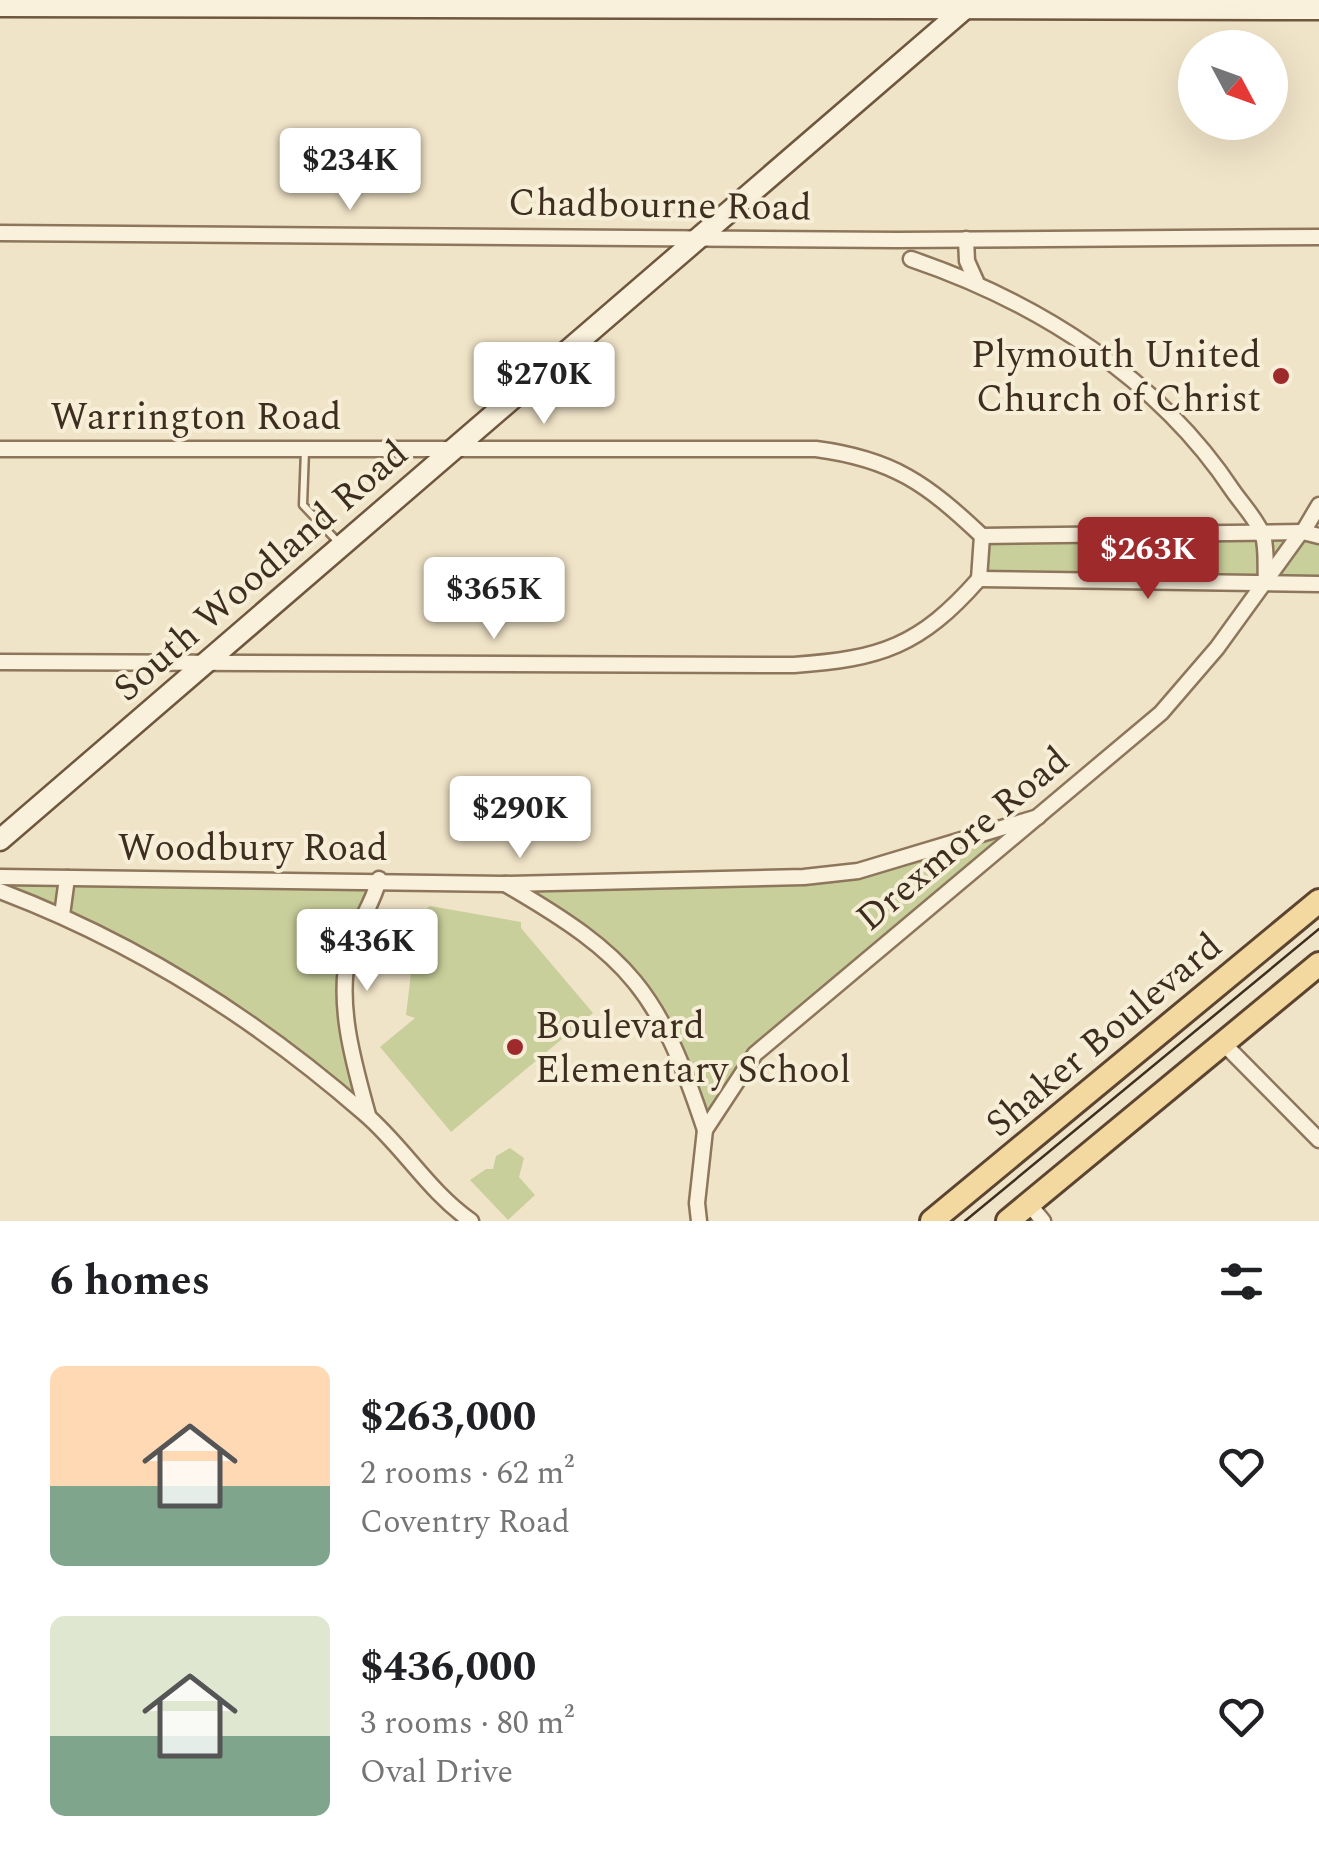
<!DOCTYPE html>
<meta charset="utf-8">
<style>
body{margin:0;font-family:Spectral,serif;background:#f2f2f2;color:#202124;height:100vh;display:flex;flex-direction:column;font-size:38px;white-space:nowrap}
*{box-sizing:border-box;margin:0}
p{font-size:32px;color:#757577}
.icon{flex:none;width:55px;height:55px;fill:none;stroke:currentColor;stroke-width:2;stroke-linecap:round;stroke-linejoin:round}
.map{position:relative;height:1221px;overflow:hidden}
.side{display:flex;flex-direction:column;background:#fff;flex:1}
.side>*{flex:none}
.needle{width:65px;rotate:131deg}
.controls{position:absolute;left:1178px;top:30px;display:grid;gap:20px}
.controls a{display:grid;place-items:center;width:110px;height:110px;border-radius:50%;background:#fff;box-shadow:0 10px 40px #0002;font-size:50px}
.price{position:absolute;translate:-50% -85px;padding:0 22px;border-radius:10px;background:#fff;color:#222;font-size:32px;line-height:65px;filter:drop-shadow(0 2px 5px #0008)}
.price::after{content:'';position:absolute;left:50%;top:60px;width:30px;height:22px;margin-left:-15px;background:inherit;clip-path:polygon(0 0,100% 0,50% 100%)}
.price.active{background:#9e2a2b;color:#fff}
ul{padding:0;list-style:none}
li{display:flex;align-items:center;gap:30px;height:250px;padding:0 50px}
li span{display:grid;place-items:center;flex:none;width:280px;height:200px;border-radius:15px;color:#555}
li>.icon{margin-inline-start:auto}
span .icon{width:120px;height:120px;fill:#fffc;stroke-width:1}
li b{font-size:42px}
h2{display:flex;justify-content:space-between;align-items:center;height:120px;padding:0 50px;font-size:42px}
.map>svg:first-child{display:block}
</style>
<div class="map">
<svg width="1319" height="1221" viewBox="0 0 1319 1221">
<rect width="100%" height="100%" fill="#f0e4c8"/>
<g fill="#c9cf9b">
<polygon points="982,536 1319,536 1319,584 979,579"/>
<polygon points="1038,817 775,1036 705,1130 686,1073 624,968 504,884 858,871"/>
<polygon points="0,877 379,879 361,923 345,984 368,1115 201,990 0,891"/>
<polygon points="430,906 521,922 521,928 593,1013 451,1132 380,1047 415,1018 406,1015 418,915"/>
<polygon points="510,1148 524,1158 519,1177 535,1195 508,1220 470,1180 486,1169 493,1169 496,1156"/>
</g>
<g fill="none" stroke-linecap="round" stroke-linejoin="round">
<g stroke="#8d765c" stroke-width="11">
<polyline id="lane" points="305,450 303,505 338,542"/>
</g>
<g stroke="#8d765c" stroke-width="19">
<g id="street">
<polyline points="0,233 897,240 1319,237"/>
<polyline points="966,239 967,261 976,281"/>
<path d="M911,259c127,43 247,119 322,232 9,13 25,30 30,45 4,13 2,31 3,45"/>
<path d="M0,449h816c77,10 111,35 166,87l-3,43"/>
<polyline points="1303,532 1319,505"/>
<polyline points="982,536 1303,532 1319,536"/>
<polyline points="979,579 1319,584"/>
<path d="M0,662l794,3c87,-6 126,-19 185,-86"/>
<polyline points="0,877 504,884 804,877 858,871 1038,817"/>
<path d="M505,884c126,73 154,107 200,246"/>
<path d="M0,891c135,51 255,127 364,222 39,33 64,78 107,108"/>
<polyline points="62,915 67,878"/>
<polyline points="1223,1043 1319,1140"/>
<path d="M368,1115c-14,-51 -32,-111 -19,-164 7,-26 24,-46 30,-72"/>
<polyline points="1029,1204 1043,1221"/>
<polyline points="699,1221 697,1203 705,1130 755,1054 1161,713 1217,648 1301,532"/>
</g>
</g>
<g stroke="#6f573f" stroke-width="25">
<g id="secondary">
<polyline points="0,6 1319,9"/>
<polyline points="0,840 969,5"/>
</g>
</g>
<g stroke="#5b4430" stroke-width="28">
<g id="primary">
<polyline points="932,1221 1319,901"/>
<polyline points="1008,1221 1319,964"/>
</g>
</g>
<use href="#lane" stroke="#faf1dc" stroke-width="6"/>
<use href="#street" stroke="#faf1dc" stroke-width="14"/>
<use href="#secondary" stroke="#faf1dc" stroke-width="20"/>
<use href="#primary" stroke="#f3d9a0" stroke-width="22"/>
<polyline stroke="#3d2e20" stroke-width="2.5" points="965,1221 1319,929"/>
</g>
<g fill="#9e2a2b" stroke="#f7eed8" stroke-width="4">
<circle cx="1281" cy="376" r="10"/>
<circle cx="515" cy="1047" r="10"/>
</g>
<g text-anchor="middle" stroke-width="8" stroke-linejoin="round" paint-order="stroke">
<g font-size="38" fill="#3d2e20" stroke="#f7eed8">
<text transform="translate(660 204) rotate(1)" y="13">Chadbourne Road</text>
<text x="196" y="429">Warrington Road</text>
<text transform="translate(260 570) rotate(-41)" y="13">South Woodland Road</text>
<text transform="translate(962 838) rotate(-40)" y="13">Drexmore Road</text>
<text x="253" y="860">Woodbury Road</text>
<text transform="translate(1103 1034) rotate(-40)" y="13">Shaker Boulevard</text>
</g>
<g font-size="38" fill="#3d2e20" stroke="#f7eed8" text-anchor="end">
<text x="1261" y="367">Plymouth United<tspan x="1261" dy="44">Church of Christ</tspan></text>
<text x="535" y="1038" text-anchor="start">Boulevard<tspan x="535" dy="44">Elementary School</tspan></text>
</g>
</g>
</svg>
<div class="controls">
<a><svg class="needle" viewBox="-14 -14 28 28"><path d="M0-13l5 13h-10z" fill="#e53935"/><path d="M0 13l5-13h-10z" fill="#757577"/></svg></a>
</div>
<b class="price" style="left:350px;top:213px">$234K</b>
<b class="price" style="left:544px;top:427px">$270K</b>
<b class="price active" style="left:1148px;top:602px">$263K</b>
<b class="price" style="left:494px;top:642px">$365K</b>
<b class="price" style="left:520px;top:861px">$290K</b>
<b class="price" style="left:367px;top:994px">$436K</b>
</div>
<section class="side">
<h2>6 homes<svg class="icon" aria-label="filters" viewBox="0 0 24 24"><path d="M4 7h16M4 17h16"/><circle cx="9" cy="7" r="2"/><circle cx="15" cy="17" r="2"/></svg></h2>
<ul>
<li><span style="background:linear-gradient(#ffd9b3 60%,#7fa58c 0)"><svg class="icon" aria-label="home" viewBox="0 0 24 24"><path d="M3 11l9-7 9 7M6 9v11h12V9"/></svg></span><div><b>$263,000</b><p>2 rooms · 62 m²</p><p>Coventry Road</p></div><svg class="icon" aria-label="heart" viewBox="0 0 24 24"><path d="M12 20l-8-8c-3-5 5-10 8-4 3-6 11-1 8 4z"/></svg></li>
<li><span style="background:linear-gradient(#dfe7d0 60%,#7fa58c 0)"><svg class="icon" aria-label="home" viewBox="0 0 24 24"><path d="M3 11l9-7 9 7M6 9v11h12V9"/></svg></span><div><b>$436,000</b><p>3 rooms · 80 m²</p><p>Oval Drive</p></div><svg class="icon" aria-label="heart" viewBox="0 0 24 24"><path d="M12 20l-8-8c-3-5 5-10 8-4 3-6 11-1 8 4z"/></svg></li>
</ul>
</section>
